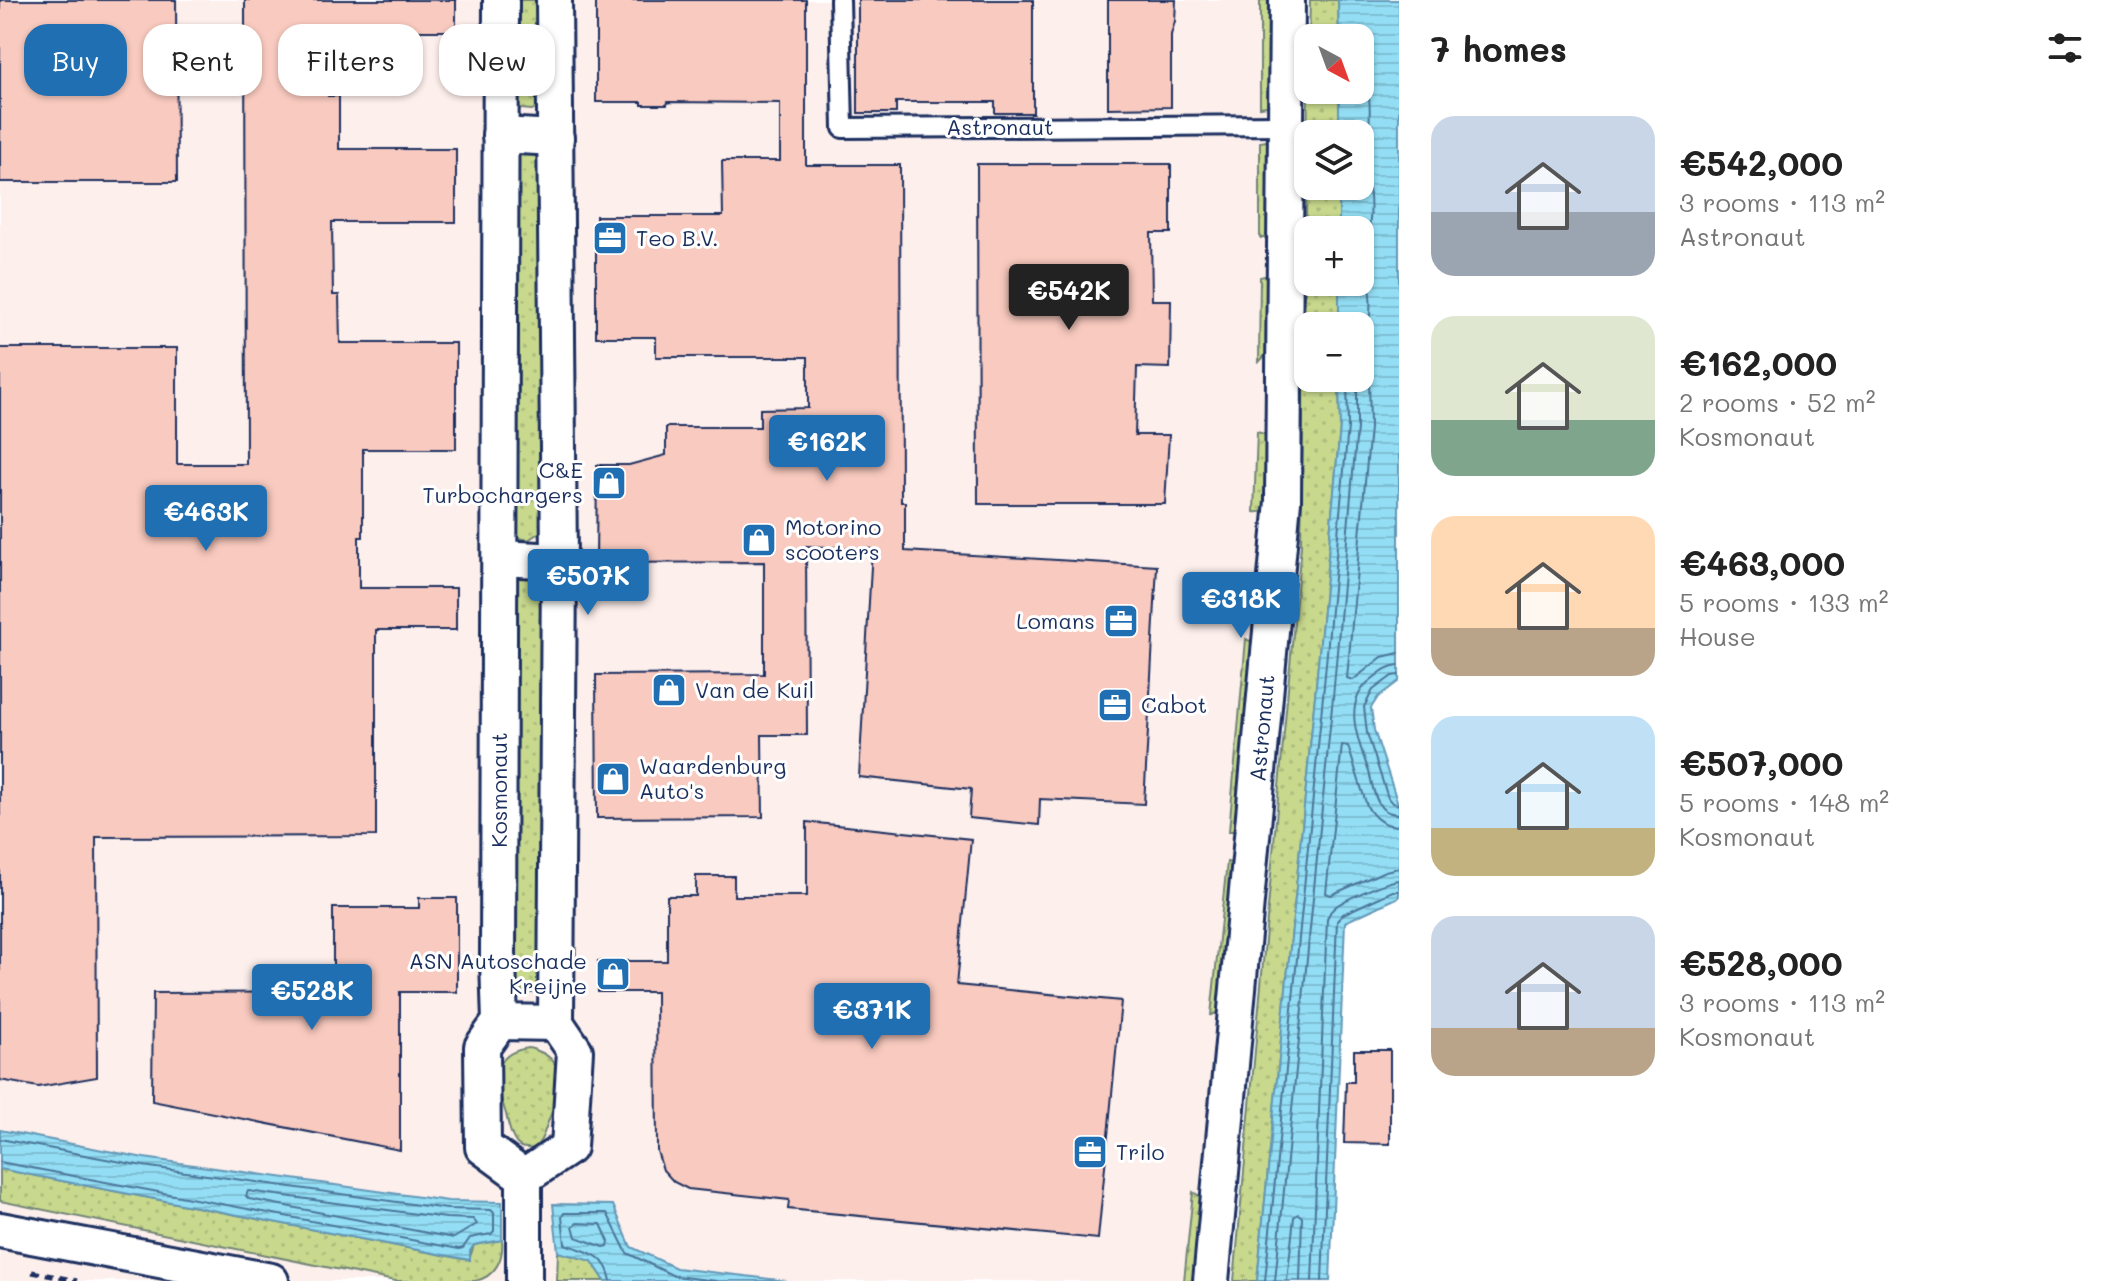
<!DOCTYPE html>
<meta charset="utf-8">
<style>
body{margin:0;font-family:Mali,sans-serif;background:#f6f6f6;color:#222;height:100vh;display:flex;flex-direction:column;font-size:30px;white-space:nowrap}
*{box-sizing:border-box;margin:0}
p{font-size:26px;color:#767676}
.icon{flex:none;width:44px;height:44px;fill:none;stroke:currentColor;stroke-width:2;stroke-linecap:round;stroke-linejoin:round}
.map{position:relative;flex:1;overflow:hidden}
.side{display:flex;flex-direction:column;background:#fff;width:720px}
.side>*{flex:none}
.top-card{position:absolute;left:24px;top:24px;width:760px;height:72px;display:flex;gap:16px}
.needle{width:52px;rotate:139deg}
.tools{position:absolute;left:1294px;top:24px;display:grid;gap:16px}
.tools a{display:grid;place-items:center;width:80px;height:80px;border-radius:16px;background:#fff;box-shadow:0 2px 6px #0004;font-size:40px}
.price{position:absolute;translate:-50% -68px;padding:0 18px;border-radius:8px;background:#1f6fb2;color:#fff;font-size:26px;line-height:52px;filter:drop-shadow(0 2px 4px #0008)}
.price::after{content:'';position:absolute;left:50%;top:48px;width:24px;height:18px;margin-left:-12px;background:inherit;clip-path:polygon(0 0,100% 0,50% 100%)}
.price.active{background:#222;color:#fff}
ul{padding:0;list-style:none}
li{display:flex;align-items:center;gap:24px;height:200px;padding:0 32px}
li span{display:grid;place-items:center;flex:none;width:224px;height:160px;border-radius:24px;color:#555}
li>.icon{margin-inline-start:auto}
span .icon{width:96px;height:96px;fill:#fffc;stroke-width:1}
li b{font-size:34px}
h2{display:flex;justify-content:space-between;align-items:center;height:96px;padding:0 32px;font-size:34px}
.tag{padding:0 28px;border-radius:24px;background:#fff;box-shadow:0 2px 6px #0004;font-size:28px;line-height:72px}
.tag.active{background:#1f6fb2;color:#fff}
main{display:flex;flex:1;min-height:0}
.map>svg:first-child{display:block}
</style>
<main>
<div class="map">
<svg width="1399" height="1281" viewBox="0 0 1399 1281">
<defs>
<pattern id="grass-dots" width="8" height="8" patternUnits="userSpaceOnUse" patternTransform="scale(2)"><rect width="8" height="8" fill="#c8d98d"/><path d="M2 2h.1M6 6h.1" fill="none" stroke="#abbb7c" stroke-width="1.8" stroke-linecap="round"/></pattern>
<pattern id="water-rules" width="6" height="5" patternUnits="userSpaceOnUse" patternTransform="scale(2)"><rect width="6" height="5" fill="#93def4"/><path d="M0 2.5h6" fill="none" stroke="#7ebfd4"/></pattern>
</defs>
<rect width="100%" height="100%" fill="#fff"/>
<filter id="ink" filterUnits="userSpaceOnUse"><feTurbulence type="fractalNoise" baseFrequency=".0125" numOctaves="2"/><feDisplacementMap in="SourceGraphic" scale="16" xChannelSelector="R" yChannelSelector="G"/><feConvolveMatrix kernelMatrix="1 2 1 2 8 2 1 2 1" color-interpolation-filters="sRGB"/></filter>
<g filter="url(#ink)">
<polygon fill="#fdefec" points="0,0 1281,0 1278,501 1208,1281 0,1281"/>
<g fill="url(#grass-dots)" stroke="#728476" stroke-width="2">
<polygon points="513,0 542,0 541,105 532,110 521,109 513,98"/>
<polygon points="1260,0 1272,0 1272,101 1267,106 1260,107"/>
<polygon points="1310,0 1338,0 1339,38 1309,38"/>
<polygon points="1308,90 1339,90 1339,134 1308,134 1308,186 1339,186 1339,230 1308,230 1308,282 1339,282 1339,326 1308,326 1308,378 1339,378 1340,427 1315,696 1257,1281 1234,1281 1301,545"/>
<polygon points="1266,141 1270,142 1271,235 1266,238 1260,238 1260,142"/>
<polygon points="530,150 541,152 543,526 540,532 528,540 516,537 516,168 519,153"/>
<polygon points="1264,276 1270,279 1268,352 1259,362 1260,277"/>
<path d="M1257,432l11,3 -1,70c-3,6 -6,8 -13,7z"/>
<polygon points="518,569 532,570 538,579 540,590 540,988 536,993 525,993 517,987 514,972 513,580"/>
<polygon points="1246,639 1256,644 1239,828 1235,831 1229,831"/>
<polygon points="1227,862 1232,863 1237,870 1219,1012 1211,1015"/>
<path d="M529,1048c43,11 31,42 19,74 -3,7 -5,17 -10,22 -3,4 -7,5 -11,4 -6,0 -7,-1 -11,-5 -6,-8 -8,-20 -10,-29 -10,-30 -18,-61 23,-66z"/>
<path d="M0,1169l469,91 5,-15 28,-5c2,19 -7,37 -27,41h-80l-395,-80z"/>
<polygon points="1193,1192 1203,1198 1197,1281 1184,1281"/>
<polygon points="558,1252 592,1261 605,1281 557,1281"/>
</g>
<g fill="url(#water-rules)" stroke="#6398b8" stroke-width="2">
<polygon points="1338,0 1399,0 1399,681 1378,697 1371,708 1374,730 1399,807 1399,897 1345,922 1330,1281 1257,1281 1315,696 1340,427 1339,378 1360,378 1360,326 1339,326 1339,282 1360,282 1360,230 1339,230 1339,186 1360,186 1360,134 1339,134 1339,90 1360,90 1360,38 1339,38"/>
<polygon points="0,1130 144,1158 448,1201 502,1202 502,1240 474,1245 470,1251 470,1260 0,1169"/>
<polygon points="553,1204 613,1205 631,1247 676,1268 787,1281 605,1281 592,1261 558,1252"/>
</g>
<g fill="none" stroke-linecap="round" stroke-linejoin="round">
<g stroke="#4b759a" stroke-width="2">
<path d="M1360,70c13,18 13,66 0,84"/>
<path d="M1360,166c14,18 14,67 0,84"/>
<path d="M1360,262c14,17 14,67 0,84"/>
<polyline points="1360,357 1366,366 1369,375 1370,428 1347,678 1353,680 1382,657 1399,653"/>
<path d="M1399,665c-12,1 -18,7 -27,14 -32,24 -13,63 -3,93 3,11 5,27 13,36 5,5 10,6 17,6"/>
<polyline points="1399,675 1392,676 1373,690 1364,707 1367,733 1388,798 1392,803 1399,804"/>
<path d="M1399,826c-15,0 -25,-7 -32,-20l-19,-60 -6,-1 -16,148 5,2 54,-24 14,-3"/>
<polyline points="0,1139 143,1166 447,1209 491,1210 494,1213 494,1231 491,1234 470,1238 463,1248 459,1249 0,1162"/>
<polygon points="248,1191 446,1218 473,1219 477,1224 454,1238 249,1199 246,1196"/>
<polygon points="577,1223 601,1224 609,1242 608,1246 604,1247 576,1237 573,1226"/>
<path d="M611,1281c-5,-28 -24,-29 -46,-37l-3,-27 2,-4h43l20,40 47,23 43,5"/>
<polyline points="1265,1281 1323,696 1348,427 1347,378"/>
<polyline points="1275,1281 1333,697 1357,428 1357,378"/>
<polyline points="1287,1281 1294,1217 1298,1214 1302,1217 1300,1281"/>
<path d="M1312,1281l15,-362c2,-5 2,-7 7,-11 8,-8 54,-27 65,-28"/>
<polyline points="1322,1281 1337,921 1343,914 1393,891 1399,891"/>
</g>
</g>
<g fill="#f9cabf" stroke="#1b2f5e" stroke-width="2">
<polygon points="0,0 176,0 177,182 0,182"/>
<polygon points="245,0 456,0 456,31 327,31 328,96 339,96 339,149 456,149 456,222 332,222 333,295 339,295 340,343 456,343 456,449 363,449 363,537 359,537 359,588 456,588 456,630 376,630 376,836 96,837 97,1077 38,1087 0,1080 0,348 177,348 177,464 246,464"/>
<polygon points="596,0 806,0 806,165 900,165 901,502 905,502 905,551 1157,566 1144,804 1040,799 1039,825 969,818 971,789 859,777 872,549 806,546 807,735 762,735 763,817 597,818 596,675 764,674 764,562 596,563 597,465 629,465 666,455 666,427 760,427 760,409 808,408 808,357 656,357 656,337 596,337 596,216 723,216 722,161 780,161 780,103 668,102 667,105 642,105 642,102 596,102"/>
<polygon points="858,0 1033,0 1033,113 995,113 995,102 896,102 896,113 858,113"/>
<polygon points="1108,0 1176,0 1175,21 1171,35 1171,107 1108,108"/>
<polygon points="977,164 1171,164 1171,233 1151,233 1152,300 1171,300 1170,368 1137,367 1135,435 1169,435 1165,504 978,504"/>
<polygon points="807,822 971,839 957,985 1121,1001 1098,1239 788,1209 789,1200 688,1189 674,1182 663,1170 657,1151 656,992 598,992 598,961 667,961 667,896 696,896 696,876 734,876 734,896 807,896"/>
<polygon points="419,898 457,898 457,992 400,992 400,1150 152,1101 153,993 333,992 333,908 419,908"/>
<polygon points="1354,1050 1390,1050 1390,1144 1344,1143 1346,1082 1354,1082"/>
</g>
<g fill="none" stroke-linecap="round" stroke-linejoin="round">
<g stroke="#1b2f5e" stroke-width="24">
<polyline id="lane" points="840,0 843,128 1286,125"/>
</g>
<g stroke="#1b2f5e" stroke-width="40">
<g id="street">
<polyline points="501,0 498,961 500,1022 482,1047 483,1147 524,1177"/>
<polyline points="500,135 556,138"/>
<polyline points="500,558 559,561"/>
<polyline points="500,1022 556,1023"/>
<polyline points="524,1177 569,1147 575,1051 556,1023 559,561 554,0"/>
<polyline points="524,1177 524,1281"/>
<polyline points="0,1230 271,1281"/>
<polyline points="1211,1281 1283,501 1287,0"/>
</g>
</g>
<polyline stroke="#1b2f5e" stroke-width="5" stroke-dasharray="8 6" stroke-linecap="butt" points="32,1272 77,1281"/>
<use href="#lane" stroke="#fff" stroke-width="18"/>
<use href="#street" stroke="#fff" stroke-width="34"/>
</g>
</g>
<defs>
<g id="office-square" transform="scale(1.8)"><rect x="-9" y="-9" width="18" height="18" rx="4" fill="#1f6fb2" stroke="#fff"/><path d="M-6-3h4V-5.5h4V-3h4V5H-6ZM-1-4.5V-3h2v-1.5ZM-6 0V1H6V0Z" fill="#fff"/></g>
<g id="shop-square" transform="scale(1.8)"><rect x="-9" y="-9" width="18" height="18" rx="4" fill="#1f6fb2" stroke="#fff"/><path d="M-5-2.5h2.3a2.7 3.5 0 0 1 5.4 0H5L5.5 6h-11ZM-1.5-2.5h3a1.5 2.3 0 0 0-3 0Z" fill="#fff"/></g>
</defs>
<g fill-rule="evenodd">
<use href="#office-square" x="610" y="238"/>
<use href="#shop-square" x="609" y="483"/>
<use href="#shop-square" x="759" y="540"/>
<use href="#office-square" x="1121" y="621"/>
<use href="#shop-square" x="669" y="690"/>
<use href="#office-square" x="1115" y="705"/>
<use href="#shop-square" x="613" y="779"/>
<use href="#shop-square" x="613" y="974"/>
<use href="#office-square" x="1090" y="1152"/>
</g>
<g text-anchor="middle" stroke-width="6" stroke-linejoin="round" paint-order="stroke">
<g font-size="22" fill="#1b2f5e" stroke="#fff">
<text x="1000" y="135">Astronaut</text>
<text transform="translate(1262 728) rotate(-85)" y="8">Astronaut</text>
<text transform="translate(499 790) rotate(-90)" y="8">Kosmonaut</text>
</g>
<g font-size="22" fill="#1b2f5e" stroke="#fff" text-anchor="start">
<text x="636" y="246">Teo B.V.</text>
<text x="583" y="478" text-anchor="end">C&amp;E<tspan x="583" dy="25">Turbochargers</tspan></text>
<text x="785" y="535">Motorino<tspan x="785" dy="25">scooters</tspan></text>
<text x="1095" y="629" text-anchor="end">Lomans</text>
<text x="695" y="698">Van de Kuil</text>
<text x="1141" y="713">Cabot</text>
<text x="639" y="774">Waardenburg<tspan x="639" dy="25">Auto's</tspan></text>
<text x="587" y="969" text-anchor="end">ASN Autoschade<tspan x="587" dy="25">Kreijne</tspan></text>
<text x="1116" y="1160">Trilo</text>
</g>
</g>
</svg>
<div class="tools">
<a><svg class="needle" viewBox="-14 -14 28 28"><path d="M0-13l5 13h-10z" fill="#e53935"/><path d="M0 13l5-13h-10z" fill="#767676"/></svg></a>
<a><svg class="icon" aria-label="layers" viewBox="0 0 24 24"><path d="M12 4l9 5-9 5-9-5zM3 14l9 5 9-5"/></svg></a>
<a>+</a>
<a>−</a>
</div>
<b class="price active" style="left:1069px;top:332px">€542K</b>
<b class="price" style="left:827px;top:483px">€162K</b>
<b class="price" style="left:206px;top:553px">€463K</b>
<b class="price" style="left:588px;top:617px">€507K</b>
<b class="price" style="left:1241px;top:640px">€318K</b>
<b class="price" style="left:312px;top:1032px">€528K</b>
<b class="price" style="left:872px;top:1051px">€371K</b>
<div class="top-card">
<a class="tag active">Buy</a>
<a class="tag">Rent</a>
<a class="tag">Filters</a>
<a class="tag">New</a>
</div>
</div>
<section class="side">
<h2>7 homes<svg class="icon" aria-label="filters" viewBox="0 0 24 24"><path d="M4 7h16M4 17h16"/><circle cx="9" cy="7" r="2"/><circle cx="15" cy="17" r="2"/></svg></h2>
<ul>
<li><span style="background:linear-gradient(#c9d6e8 60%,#9aa5b1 0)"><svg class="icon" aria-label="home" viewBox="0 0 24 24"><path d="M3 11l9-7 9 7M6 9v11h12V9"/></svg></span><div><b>€542,000</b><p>3 rooms · 113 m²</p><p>Astronaut</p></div></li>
<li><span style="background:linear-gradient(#dfe7d0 65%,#7fa58c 0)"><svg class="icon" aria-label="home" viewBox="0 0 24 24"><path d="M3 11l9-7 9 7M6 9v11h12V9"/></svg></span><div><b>€162,000</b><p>2 rooms · 52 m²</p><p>Kosmonaut</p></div></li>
<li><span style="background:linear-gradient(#ffd9b3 70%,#b9a48a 0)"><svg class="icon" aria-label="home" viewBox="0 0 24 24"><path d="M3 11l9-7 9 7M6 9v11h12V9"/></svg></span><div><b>€463,000</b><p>5 rooms · 133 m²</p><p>House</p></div></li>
<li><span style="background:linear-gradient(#bfe0f5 70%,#c2b280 0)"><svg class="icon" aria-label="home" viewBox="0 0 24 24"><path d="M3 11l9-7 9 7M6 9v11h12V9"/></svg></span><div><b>€507,000</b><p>5 rooms · 148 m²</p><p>Kosmonaut</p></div></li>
<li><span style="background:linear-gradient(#c9d6e8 70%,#b9a48a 0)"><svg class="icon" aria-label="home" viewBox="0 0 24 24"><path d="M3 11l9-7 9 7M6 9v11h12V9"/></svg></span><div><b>€528,000</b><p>3 rooms · 113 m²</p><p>Kosmonaut</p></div></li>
</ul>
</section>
</main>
